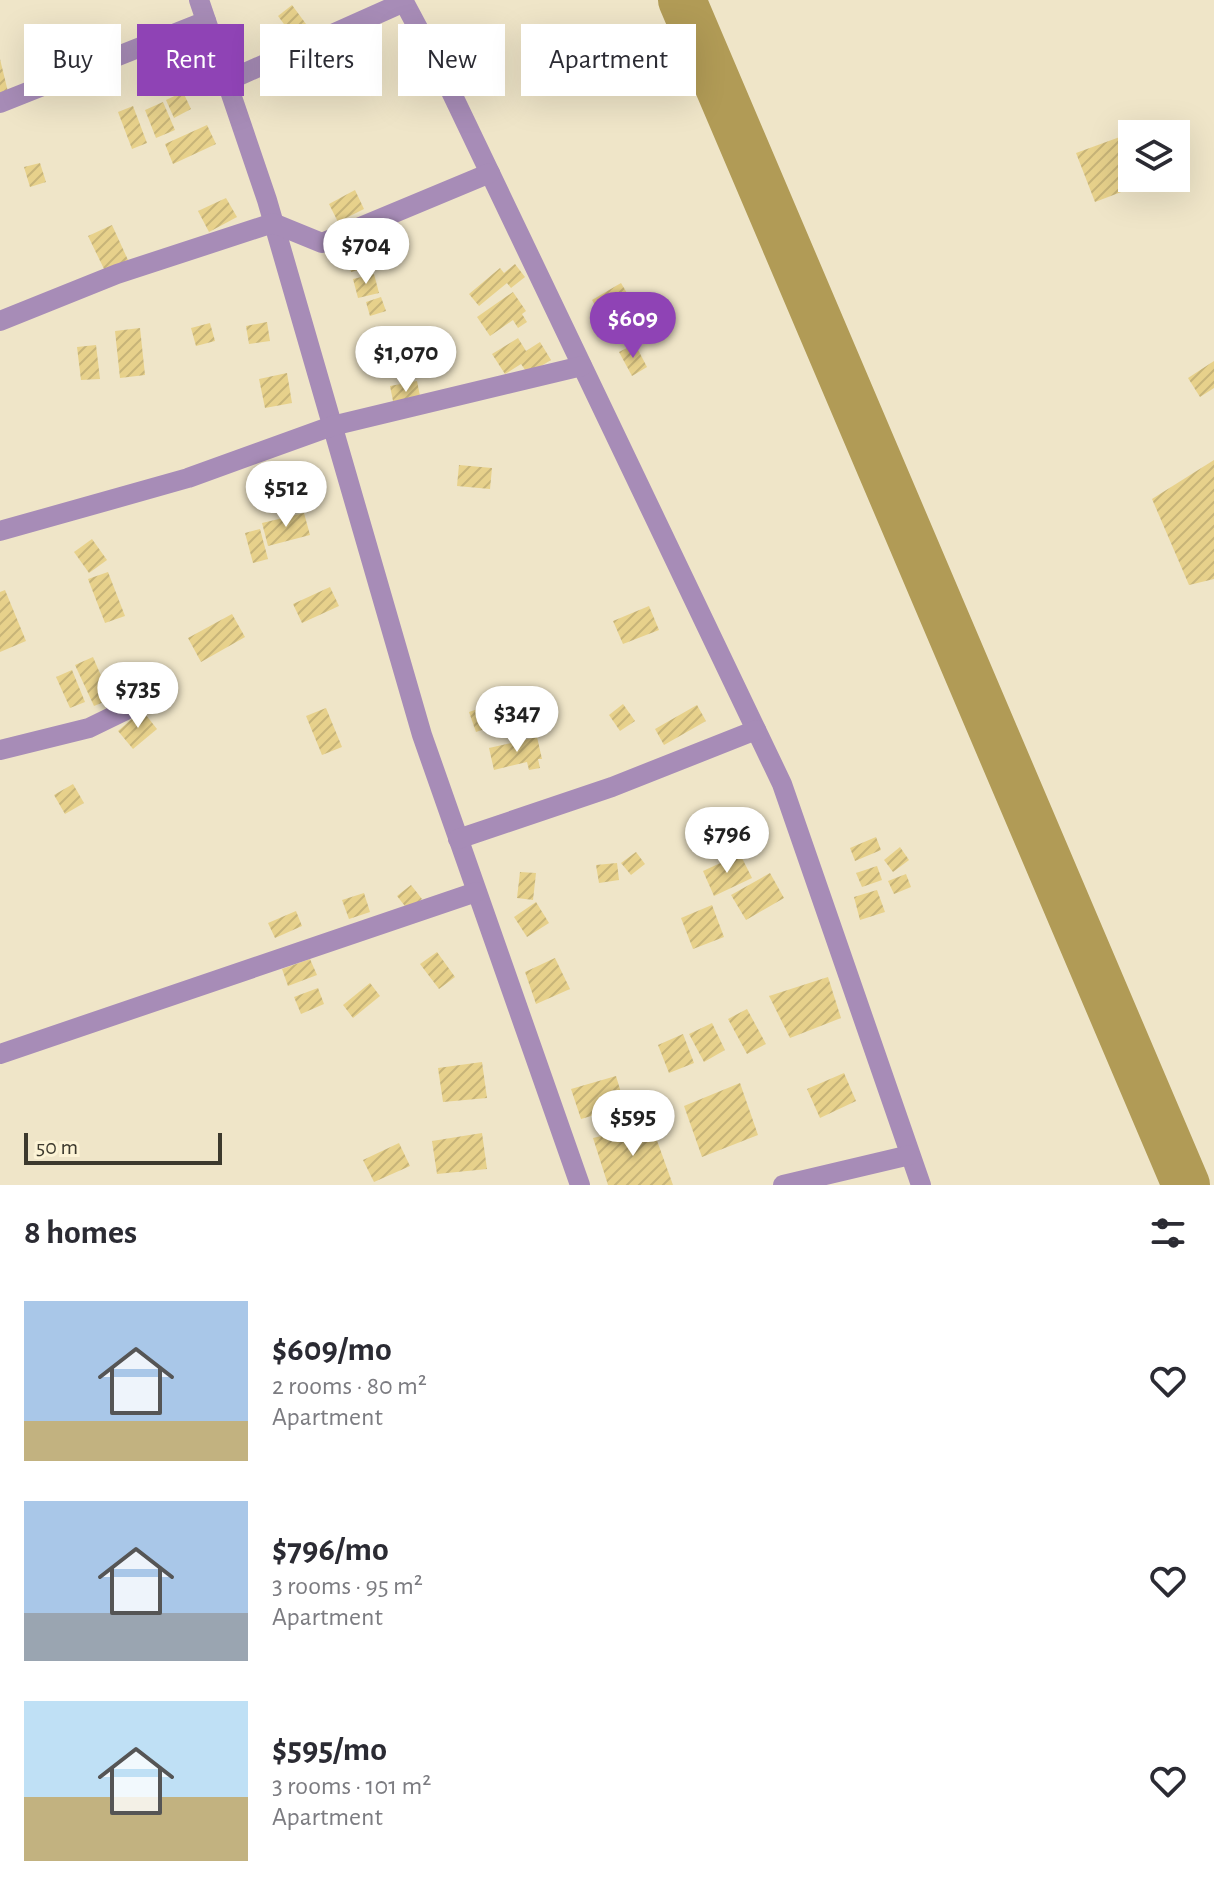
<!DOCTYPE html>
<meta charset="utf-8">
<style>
body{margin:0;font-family:"Alegreya Sans",sans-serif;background:#f7f7f7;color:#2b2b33;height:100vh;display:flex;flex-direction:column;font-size:30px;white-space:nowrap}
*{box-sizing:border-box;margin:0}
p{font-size:26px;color:#7c7c81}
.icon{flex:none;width:44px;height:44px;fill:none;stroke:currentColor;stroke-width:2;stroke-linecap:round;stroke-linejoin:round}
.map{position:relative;height:1185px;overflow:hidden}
.sheet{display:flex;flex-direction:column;background:#fff;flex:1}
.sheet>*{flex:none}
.top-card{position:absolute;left:24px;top:24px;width:800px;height:72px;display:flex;gap:16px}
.fabs{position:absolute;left:1118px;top:120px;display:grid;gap:16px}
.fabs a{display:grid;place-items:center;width:72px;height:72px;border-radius:0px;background:#fff;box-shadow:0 8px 32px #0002;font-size:40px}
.scale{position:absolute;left:24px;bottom:20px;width:198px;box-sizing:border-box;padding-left:8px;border:4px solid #3c392d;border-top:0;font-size:22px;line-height:28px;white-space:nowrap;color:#3c392d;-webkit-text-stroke:6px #fcf3d5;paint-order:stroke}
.price{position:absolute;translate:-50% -68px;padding:0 18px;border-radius:28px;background:#fff;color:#222;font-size:26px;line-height:52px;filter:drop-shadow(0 2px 4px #0008)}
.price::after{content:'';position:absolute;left:50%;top:48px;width:24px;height:18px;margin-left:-12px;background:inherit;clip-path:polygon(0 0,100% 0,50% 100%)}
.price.on{background:#8f43b5;color:#fff}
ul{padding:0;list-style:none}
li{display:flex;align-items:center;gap:24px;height:200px;padding:0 24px}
li span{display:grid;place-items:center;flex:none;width:224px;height:160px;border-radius:0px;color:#555}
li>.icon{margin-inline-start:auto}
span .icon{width:96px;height:96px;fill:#fffc;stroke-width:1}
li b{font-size:34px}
h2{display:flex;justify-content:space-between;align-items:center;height:96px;padding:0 24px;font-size:34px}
.tag{padding:0 28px;border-radius:0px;background:#fff;box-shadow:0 8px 32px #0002;font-size:28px;line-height:72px}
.tag.on{background:#8f43b5;color:#fff}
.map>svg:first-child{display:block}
</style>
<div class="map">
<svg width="1214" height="1185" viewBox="0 0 1214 1185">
<defs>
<pattern id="building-hatch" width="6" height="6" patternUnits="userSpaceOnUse" patternTransform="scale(2)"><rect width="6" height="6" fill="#e7d18b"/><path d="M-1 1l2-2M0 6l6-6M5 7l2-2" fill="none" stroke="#c7b478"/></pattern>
</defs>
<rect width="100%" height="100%" fill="#efe5c8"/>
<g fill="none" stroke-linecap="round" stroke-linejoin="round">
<polyline stroke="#b19b56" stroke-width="48" points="682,0 1186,1185"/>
</g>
<g fill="url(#building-hatch)">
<polygon points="292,5 306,24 292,35 278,16"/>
<polygon points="0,59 9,96 0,98"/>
<polygon points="348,68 359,85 341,95 331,79"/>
<polygon points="183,92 191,109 174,118 166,100"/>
<polygon points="163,102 175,130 156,138 145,110"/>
<polygon points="133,106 147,143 132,149 118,112"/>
<polygon points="207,125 216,144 173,164 165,144"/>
<polygon points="1139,130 1141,134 1132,134 1132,178 1158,178 1095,202 1076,153"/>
<polygon points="40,163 46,182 30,187 24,167"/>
<polygon points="355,190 364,209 338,222 329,204"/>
<polygon points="226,198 237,217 209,232 198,211"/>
<polygon points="112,225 128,260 105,271 88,236"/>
<polygon points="372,245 376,266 351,272 346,251"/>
<polygon points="515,264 525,277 511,288 507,283 479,306 469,294 500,268 504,273"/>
<polygon points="374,274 379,293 358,298 353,279"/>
<polygon points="621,283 630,298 600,314 592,300"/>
<polygon points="513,292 526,311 522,314 527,322 518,328 513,320 490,336 477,317"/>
<polygon points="381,297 386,311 370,316 366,302"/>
<polygon points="615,314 623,327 606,337 598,324"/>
<polygon points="267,322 270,341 249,344 246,326"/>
<polygon points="210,323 215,341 196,346 191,328"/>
<polygon points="140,328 145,375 120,378 115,331"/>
<polygon points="518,338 526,351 540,342 551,360 528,374 521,364 505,374 492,354"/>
<polygon points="411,342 415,369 378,374 374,348"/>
<polygon points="635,344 647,367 632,376 619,352"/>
<polygon points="96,345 100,379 81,380 77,347"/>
<polygon points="1214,361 1214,388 1200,397 1188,378"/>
<polygon points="287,373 292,403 265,408 259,379"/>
<polygon points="417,381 421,401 394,406 390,386"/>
<polygon points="1214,460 1214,579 1189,585 1152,499"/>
<polygon points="459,465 492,468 490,489 457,486"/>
<polygon points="304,513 310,535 268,546 262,523"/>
<polygon points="260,529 268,559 253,563 245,533"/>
<polygon points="92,539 107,560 89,573 74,552"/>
<polygon points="108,572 125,616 105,623 88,579"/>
<polygon points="330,587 339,606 302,623 293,604"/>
<polygon points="5,590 26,641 0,652 0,592"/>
<polygon points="649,606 659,630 623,644 613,621"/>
<polygon points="232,614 245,637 201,662 188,638"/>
<polygon points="93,657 111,699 94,706 75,665"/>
<polygon points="72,670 85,702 70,708 56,677"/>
<polygon points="492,704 499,724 476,732 469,712"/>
<polygon points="623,704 635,721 620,731 609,715"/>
<polygon points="697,705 706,721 664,745 655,729"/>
<polygon points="326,708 342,747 322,755 306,716"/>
<polygon points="142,710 157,729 133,749 118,731"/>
<polygon points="537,737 542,759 538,759 540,768 529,770 527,762 494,770 489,748"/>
<polygon points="73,784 84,803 65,814 54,795"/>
<polygon points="876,837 881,850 855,861 850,848"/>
<polygon points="900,847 909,860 893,872 884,860"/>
<polygon points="636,852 645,864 631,875 621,863"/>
<polygon points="740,854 752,878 714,896 703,871"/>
<polygon points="617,863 619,880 599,883 596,865"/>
<polygon points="877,866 882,880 862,887 856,873"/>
<polygon points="520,872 536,873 533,900 517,898"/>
<polygon points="770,873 784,898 746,920 731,895"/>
<polygon points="906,874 911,887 894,894 888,881"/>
<polygon points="411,885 422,899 408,910 397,896"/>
<polygon points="877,890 885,912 860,920 854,897"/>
<polygon points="364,893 370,912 349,919 342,900"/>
<polygon points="536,902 549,923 527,937 514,917"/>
<polygon points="712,905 724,937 693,949 681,918"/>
<polygon points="296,911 302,926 275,938 268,923"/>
<polygon points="437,952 455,977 439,989 420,964"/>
<polygon points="555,958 570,989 536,1004 525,972"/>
<polygon points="310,959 317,975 288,986 282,969"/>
<polygon points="828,977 841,1018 790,1038 769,996"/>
<polygon points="370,983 380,996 353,1018 343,1005"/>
<polygon points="318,988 324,1004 301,1014 294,997"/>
<polygon points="747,1009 766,1044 747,1054 728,1019"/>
<polygon points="712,1023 725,1050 704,1062 689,1034"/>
<polygon points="683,1034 694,1063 669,1073 658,1045"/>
<polygon points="482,1062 487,1098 443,1102 438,1068"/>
<polygon points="844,1073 856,1101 820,1118 807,1089"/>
<polygon points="616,1076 625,1106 581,1119 571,1089"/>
<polygon points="740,1083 758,1135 702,1157 684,1106"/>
<polygon points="651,1124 673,1185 608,1185 593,1138"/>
<polygon points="482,1133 487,1169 437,1174 432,1141"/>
<polygon points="399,1143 410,1166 374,1182 363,1160"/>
</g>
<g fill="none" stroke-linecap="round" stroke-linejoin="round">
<g stroke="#a78cb7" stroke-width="20">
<polyline points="199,0 267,200 422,735 580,1185"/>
<polyline points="403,0 444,77 782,784 921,1185"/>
<polyline points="227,81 404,2"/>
<polyline points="0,103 206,21"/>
<polyline points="0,321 117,274 273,223 322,243 490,173"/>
<polyline points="0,531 188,478 332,426 582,366"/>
<polyline points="0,750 89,728 126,710"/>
<polyline points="458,839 612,787 756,730"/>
<polyline points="0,1054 476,892"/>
<polyline points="783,1185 910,1155"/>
</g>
</g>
</svg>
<div class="fabs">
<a><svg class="icon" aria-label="layers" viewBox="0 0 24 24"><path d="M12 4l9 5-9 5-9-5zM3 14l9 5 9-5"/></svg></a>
</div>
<div class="scale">50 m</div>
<b class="price" style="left:366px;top:286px">$704</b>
<b class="price on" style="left:633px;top:360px">$609</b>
<b class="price" style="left:406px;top:394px">$1,070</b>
<b class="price" style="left:286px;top:529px">$512</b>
<b class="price" style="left:138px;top:730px">$735</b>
<b class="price" style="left:517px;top:754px">$347</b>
<b class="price" style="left:727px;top:875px">$796</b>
<b class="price" style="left:633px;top:1158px">$595</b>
<div class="top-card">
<a class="tag">Buy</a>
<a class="tag on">Rent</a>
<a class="tag">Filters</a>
<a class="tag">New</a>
<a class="tag">Apartment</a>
</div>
</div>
<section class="sheet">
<h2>8 homes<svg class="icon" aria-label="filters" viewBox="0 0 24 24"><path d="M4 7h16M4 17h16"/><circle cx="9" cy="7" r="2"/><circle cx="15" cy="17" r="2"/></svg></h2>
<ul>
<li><span style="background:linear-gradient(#a9c7e8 75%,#c2b280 0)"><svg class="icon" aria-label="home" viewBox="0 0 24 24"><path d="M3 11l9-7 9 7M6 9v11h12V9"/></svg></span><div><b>$609/mo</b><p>2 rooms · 80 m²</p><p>Apartment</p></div><svg class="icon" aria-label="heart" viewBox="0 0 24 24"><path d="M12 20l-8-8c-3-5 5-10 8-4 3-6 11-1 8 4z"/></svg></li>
<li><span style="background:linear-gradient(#a9c7e8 70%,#9aa5b1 0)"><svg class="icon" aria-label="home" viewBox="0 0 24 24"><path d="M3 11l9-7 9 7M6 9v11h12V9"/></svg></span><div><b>$796/mo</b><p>3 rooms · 95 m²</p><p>Apartment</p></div><svg class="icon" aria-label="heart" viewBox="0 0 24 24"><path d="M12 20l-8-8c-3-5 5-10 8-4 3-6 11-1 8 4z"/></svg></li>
<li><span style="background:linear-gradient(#bfe0f5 60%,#c2b280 0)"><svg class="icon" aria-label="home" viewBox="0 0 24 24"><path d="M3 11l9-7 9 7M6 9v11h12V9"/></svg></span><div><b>$595/mo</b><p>3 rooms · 101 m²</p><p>Apartment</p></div><svg class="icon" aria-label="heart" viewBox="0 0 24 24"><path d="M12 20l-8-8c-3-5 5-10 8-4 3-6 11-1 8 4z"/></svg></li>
</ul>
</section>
